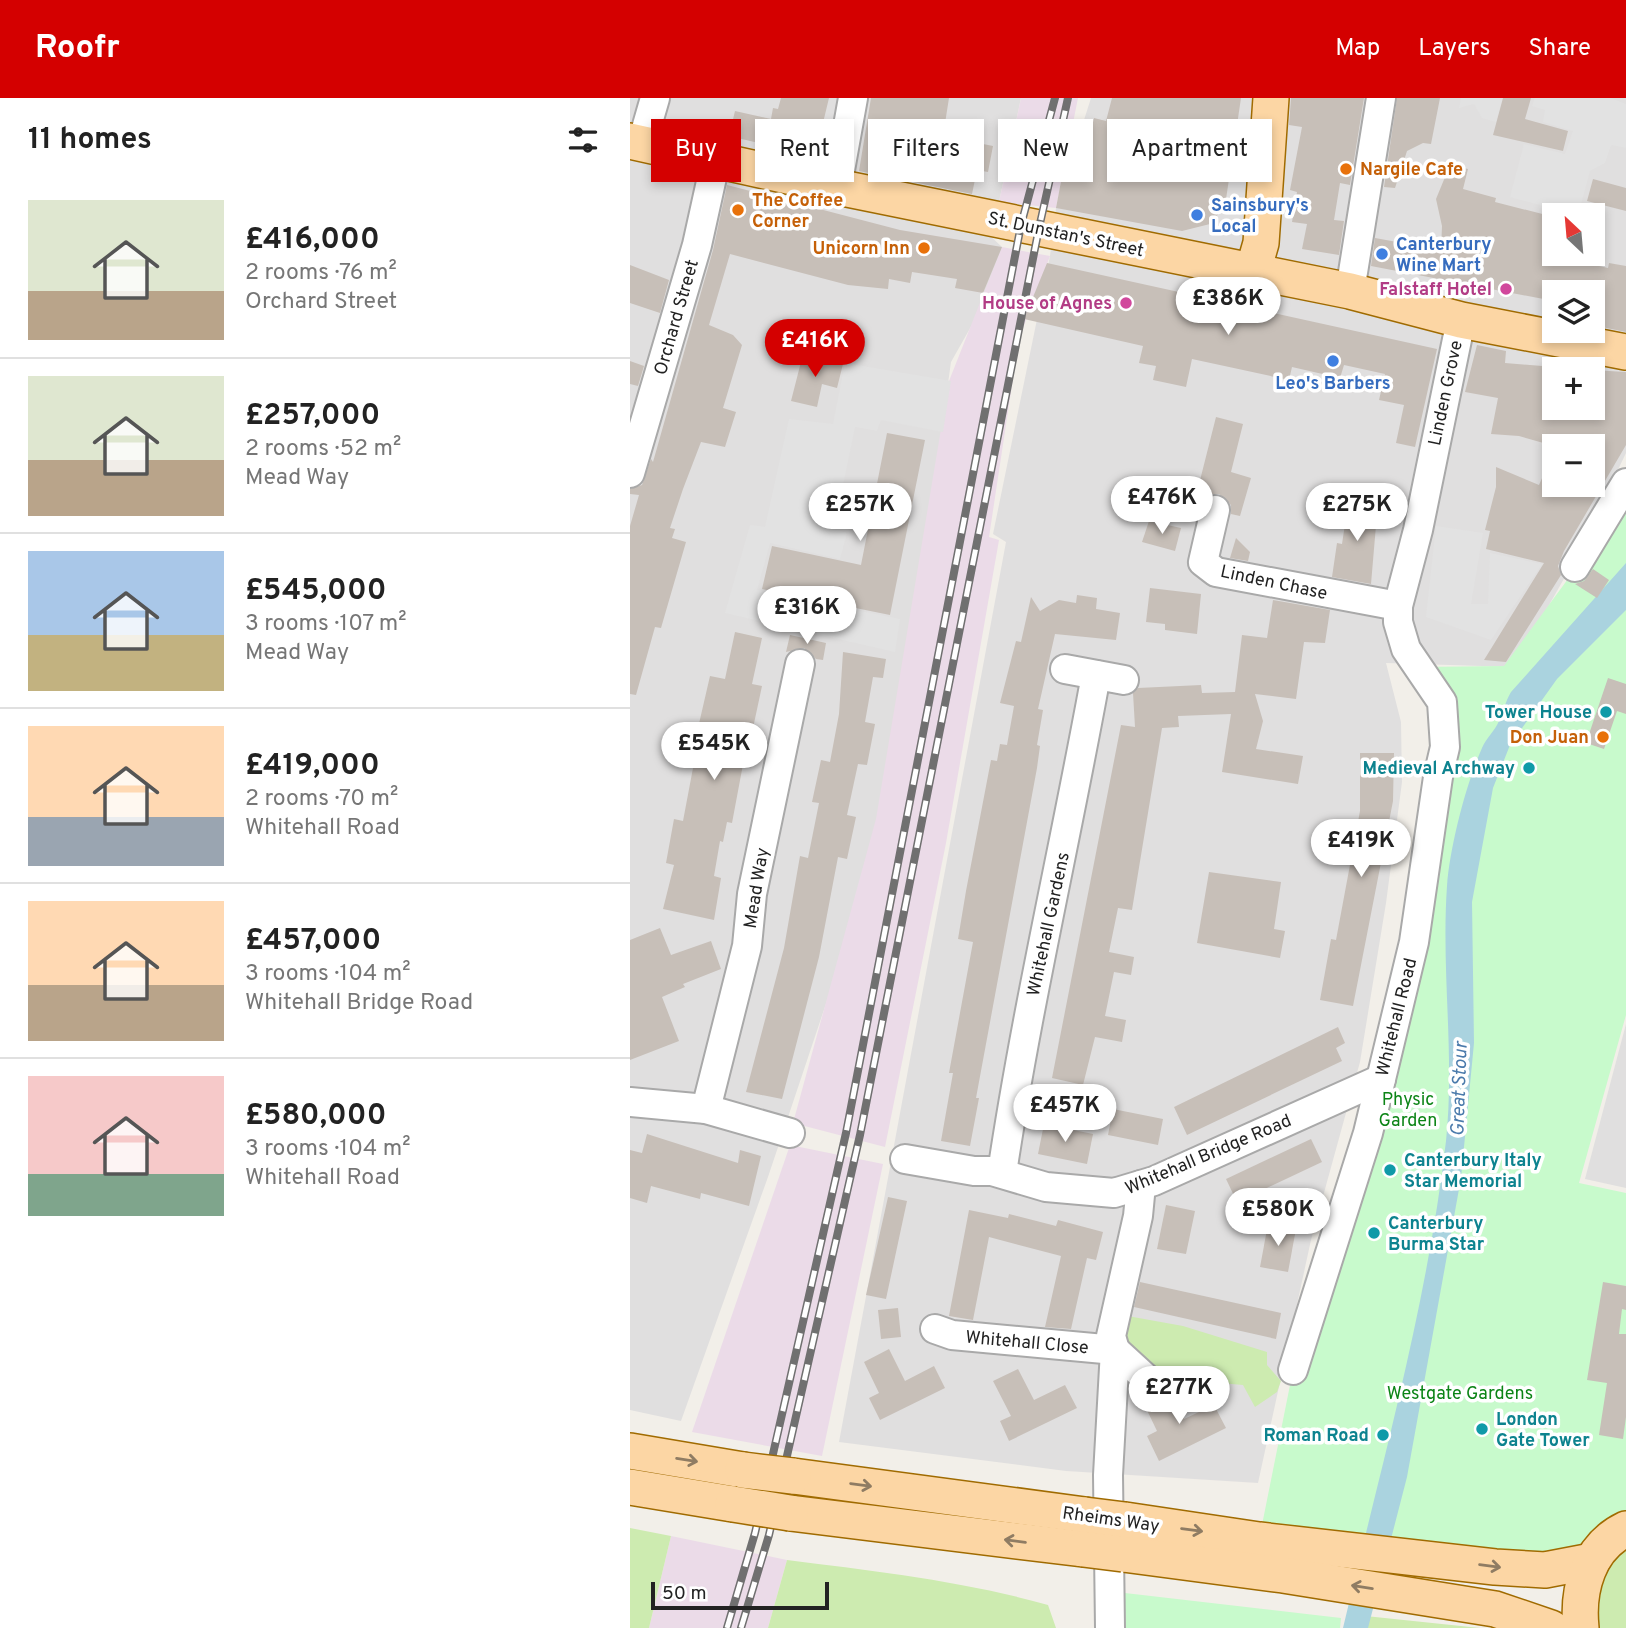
<!DOCTYPE html>
<meta charset="utf-8">
<style>
body{margin:0;font-family:Overpass,sans-serif;background:#f2f2f2;color:#222;height:100vh;display:flex;flex-direction:column;font-size:26px;white-space:nowrap}
*{box-sizing:border-box;margin:0}
p{font-size:23px;color:#767676}
.icon{flex:none;width:38px;height:38px;fill:none;stroke:currentColor;stroke-width:2;stroke-linecap:round;stroke-linejoin:round}
.map{position:relative;flex:1;overflow:hidden}
.sheet{display:flex;flex-direction:column;background:#fff;width:630px}
.sheet>*{flex:none}
.banner{position:absolute;left:21px;top:21px;width:665px;height:63px;display:flex;gap:14px}
.needle{width:46px;rotate:334deg}
.controls{position:absolute;left:912px;top:105px;display:grid;gap:14px}
.controls a{display:grid;place-items:center;width:63px;height:63px;border-radius:0px;background:#fff;box-shadow:0 4px 10px #0003;font-size:35px}
.scale{position:absolute;left:21px;bottom:18px;width:178px;box-sizing:border-box;padding-left:7px;border:4px solid #222;border-top:0;font-size:19px;line-height:24px;white-space:nowrap;color:#222;-webkit-text-stroke:5px #fff;paint-order:stroke}
.price{position:absolute;translate:-50% -60px;padding:0 16px;border-radius:24px;background:#fff;color:#222;font-size:23px;line-height:46px;filter:drop-shadow(0 2px 4px #0008)}
.price::after{content:'';position:absolute;left:50%;top:42px;width:21px;height:16px;margin-left:-10px;background:inherit;clip-path:polygon(0 0,100% 0,50% 100%)}
.price.active{background:#d40000;color:#fff}
ul{padding:0;list-style:none}
li{display:flex;align-items:center;gap:21px;height:175px;padding:0 28px}
li+li{border-top:2px solid #e0e0e0}
li span{display:grid;place-items:center;flex:none;width:196px;height:140px;border-radius:0px;color:#555}
li>.icon{margin-inline-start:auto}
span .icon{width:84px;height:84px;fill:#fffc;stroke-width:1}
li b{font-size:30px}
h2{display:flex;justify-content:space-between;align-items:center;height:84px;padding:0 28px;font-size:30px}
.chip{padding:0 24px;border-radius:0px;background:#fff;box-shadow:0 4px 10px #0003;font-size:24px;line-height:63px}
.chip.active{background:#d40000;color:#fff}
header{display:flex;align-items:center;gap:42px;box-sizing:border-box;height:98px;padding:0 35px;background:#d40000;color:#fff}
header strong{font-size:33px}
nav{display:flex;gap:38px;margin-inline-start:auto;font-size:24px}
main{display:flex;flex:1;min-height:0}
.map>svg:first-child{display:block}
</style>
<header>
<strong>Roofr</strong>
<nav><a>Map</a><a>Layers</a><a>Share</a></nav>
</header>
<main>
<section class="sheet">
<h2>11 homes<svg class="icon" aria-label="filters" viewBox="0 0 24 24"><path d="M4 7h16M4 17h16"/><circle cx="9" cy="7" r="2"/><circle cx="15" cy="17" r="2"/></svg></h2>
<ul>
<li><span style="background:linear-gradient(#dfe7d0 65%,#b9a48a 0)"><svg class="icon" aria-label="home" viewBox="0 0 24 24"><path d="M3 11l9-7 9 7M6 9v11h12V9"/></svg></span><div><b>£416,000</b><p>2 rooms · 76 m²</p><p>Orchard Street</p></div></li>
<li><span style="background:linear-gradient(#dfe7d0 60%,#b9a48a 0)"><svg class="icon" aria-label="home" viewBox="0 0 24 24"><path d="M3 11l9-7 9 7M6 9v11h12V9"/></svg></span><div><b>£257,000</b><p>2 rooms · 52 m²</p><p>Mead Way</p></div></li>
<li><span style="background:linear-gradient(#a9c7e8 60%,#c2b280 0)"><svg class="icon" aria-label="home" viewBox="0 0 24 24"><path d="M3 11l9-7 9 7M6 9v11h12V9"/></svg></span><div><b>£545,000</b><p>3 rooms · 107 m²</p><p>Mead Way</p></div></li>
<li><span style="background:linear-gradient(#ffd9b3 65%,#9aa5b1 0)"><svg class="icon" aria-label="home" viewBox="0 0 24 24"><path d="M3 11l9-7 9 7M6 9v11h12V9"/></svg></span><div><b>£419,000</b><p>2 rooms · 70 m²</p><p>Whitehall Road</p></div></li>
<li><span style="background:linear-gradient(#ffd9b3 60%,#b9a48a 0)"><svg class="icon" aria-label="home" viewBox="0 0 24 24"><path d="M3 11l9-7 9 7M6 9v11h12V9"/></svg></span><div><b>£457,000</b><p>3 rooms · 104 m²</p><p>Whitehall Bridge Road</p></div></li>
<li><span style="background:linear-gradient(#f6c9c9 70%,#7fa58c 0)"><svg class="icon" aria-label="home" viewBox="0 0 24 24"><path d="M3 11l9-7 9 7M6 9v11h12V9"/></svg></span><div><b>£580,000</b><p>3 rooms · 104 m²</p><p>Whitehall Road</p></div></li>
</ul>
</section>
<div class="map">
<svg width="996" height="1530" viewBox="0 0 996 1530">
<rect width="100%" height="100%" fill="#f2efe9"/>
<g fill="#e0dfdf" fill-rule="evenodd">
<polygon points="0,0 391,0 369,104 353,131 372,149 360,195 321,264 272,613 228,810 139,1076 51,1323 0,1312"/>
<path d="M461,0h535v355l-52,108 -60,106 -128,-4 15,59 1,60 -16,121 -26,159 -49,178 -53,243 -192,-12 -227,-29 167,-900 -13,-8 57,-278 6,-48zM924,117h38v39h-38zM924,194h38v39h-38zM924,271h38v39h-38zM924,348h38v39h-38z"/>
<polygon points="996,926 996,1090 955,1081"/>
</g>
<g fill="#ebdbe8">
<polygon points="391,0 448,0 426,110 369,104"/>
<polygon points="372,149 420,158 389,241 359,439 369,442 316,745 255,1049 163,1025 246,721 319,283"/>
<polygon points="160,1047 253,1066 192,1358 62,1334"/>
<polygon points="41,1438 157,1462 138,1530 19,1530"/>
</g>
<g fill="#cdebb0">
<polygon points="492,1217 553,1228 637,1254 637,1267 651,1283 647,1294 625,1309 613,1287 567,1283 551,1289 487,1244"/>
<polygon points="0,1430 41,1438 19,1530 0,1530"/>
<polygon points="996,1445 996,1530 966,1530 966,1487"/>
<path d="M157,1462c88,11 176,21 261,45l8,23h-288z"/>
<polygon points="726,1517 850,1530 721,1530"/>
</g>
<g fill="#c8facc">
<polygon points="996,402 996,917 949,1085 996,1095 996,1424 962,1463 629,1442 663,1272 703,1143 815,649 788,569 874,568"/>
<polygon points="494,1495 495,1495 711,1520 710,1530 496,1530"/>
</g>
<g fill="#e2e2e2">
<polygon points="831,0 873,0 866,24 852,20 844,6 829,10"/>
<polygon points="905,0 981,0 996,6 996,50 981,47 975,65 960,73 948,117 880,99 894,46 935,56 943,33 913,24 915,12 902,8"/>
<polygon points="215,265 321,283 313,334 251,322 247,333 225,329 204,431 217,435 210,461 140,445 127,492 270,521 265,554 95,515 120,427 135,429 159,321 203,326"/>
<polygon points="806,428 853,435 841,506 858,506 860,455 912,466 861,542 796,519"/>
</g>
<path fill="#aad3df" d="M996,465v47l-69,69 -47,66 -17,43 -21,114 2,141 -13,135 -54,299 -39,151h-25c38,-162 84,-322 103,-487 9,-85 -5,-170 1,-255 3,-40 19,-102 35,-138 4,-10 13,-17 17,-27 5,-10 6,-19 12,-29z"/>
<g fill="#c7bfb8" fill-rule="evenodd">
<polygon points="151,0 199,0 185,58 99,38 105,13 141,21 143,10 148,11"/>
<polygon points="241,0 319,0 313,38 363,48 358,74 347,72 342,96 229,73"/>
<path d="M482,0h129l-16,108 -15,18 -28,7 -126,-23 10,-53 4,1 1,-6 15,3 8,-35 12,3zM517,21l47,2 -10,44 -45,-9z"/>
<polygon points="661,0 734,0 720,87 710,85 704,122 714,123 709,157 672,151 677,126 662,124 667,94 660,92 672,29 659,27"/>
<polygon points="767,0 810,0 801,46 793,45 777,53 765,90 754,89"/>
<polygon points="873,0 901,0 895,21 938,33 933,53 863,37"/>
<polygon points="820,67 838,71 833,91 866,100 865,104 924,119 924,156 936,156 935,160 978,170 979,165 996,168 996,234 962,227 962,194 924,194 924,203 741,168 745,140 811,152 812,128 806,101"/>
<polygon points="963,81 996,90 996,113 957,103"/>
<polygon points="97,87 270,132 372,149 353,195 325,190 327,181 282,174 280,185 259,181 258,191 218,187 100,156 79,227 103,237 112,247 93,310 106,314 95,349 71,344 53,391 40,430 45,431 42,440 56,444 31,530 25,529 6,597 0,596 0,428 9,397 0,396 0,391 12,387 21,361 23,364 83,152"/>
<polygon points="417,165 807,251 785,349 766,345 774,307 749,302 755,276 714,267 710,280 662,269 659,282 562,261 556,289 523,282 526,268 509,265 513,248 394,221"/>
<polygon points="0,167 39,182 30,215 0,205"/>
<polygon points="847,247 876,253 875,265 924,269 924,310 962,310 962,272 996,274 996,347 934,453 928,468 931,477 876,564 854,562 914,465 856,451 860,433 855,432 866,389 866,369 909,387 924,353 924,387 962,387 962,348 924,348 889,338 861,336 868,300 835,294"/>
<polygon points="173,256 213,266 207,290 192,286 187,309 161,303"/>
<polygon points="0,263 14,268 8,288 0,286"/>
<polygon points="586,319 613,326 601,374 621,380 610,418 601,416 601,407 589,396 580,396 569,407 564,406"/>
<polygon points="257,335 295,342 260,517 132,491 142,448 231,467"/>
<polygon points="719,400 748,404 741,486 702,479 707,445 712,446"/>
<polygon points="519,423 551,430 545,453 512,444"/>
<polygon points="606,440 620,454 618,463 600,460"/>
<polygon points="963,471 979,482 967,500 945,486 954,483"/>
<polygon points="520,490 571,496 567,536 535,532 535,526 516,524"/>
<polygon points="447,497 467,500 466,511 490,515 486,542 425,536 408,611 413,612 407,647 410,648 407,670 346,1000 349,1000 340,1048 311,1043 323,975 319,975 343,844 328,841 336,793 361,662 367,663 370,646 377,647 384,608 370,605 386,543 391,544 401,499 410,513 429,502 446,505"/>
<polygon points="643,502 700,512 695,545 674,544 666,601 625,596 633,623 626,651 673,658 668,686 592,674 601,616 548,618 549,629 532,630 502,812 488,810 479,854 504,859 501,877 484,874 475,918 496,922 492,944 465,939 453,987 422,980 491,627 505,629 503,595 508,590 571,587 572,595 605,594 612,537 637,540"/>
<polygon points="105,534 132,540 122,586 132,588 123,630 120,629 102,725 97,724 93,744 90,743 84,778 91,780 84,822 33,811 44,767 36,765 44,721 53,723 63,670 59,669 80,578 95,581"/>
<polygon points="160,537 196,545 193,562 186,561 174,550 156,554"/>
<polygon points="213,554 256,561 253,580 243,579 235,624 245,626 237,667 228,666 217,717 226,719 217,761 208,759 189,859 152,1001 116,994 154,850 170,758 178,760 189,705 182,704 191,662 200,664 209,616"/>
<polygon points="978,580 996,586 996,616 987,613 974,651 956,645"/>
<polygon points="730,655 764,655 763,703 723,908 690,902 701,841 706,842 730,713"/>
<polygon points="579,774 651,784 644,831 655,833 650,860 567,845"/>
<polygon points="30,830 41,857 81,843 91,871 53,886 55,889 32,899 49,943 0,962 0,842"/>
<polygon points="708,929 715,945 706,950 712,963 557,1037 544,1009"/>
<polygon points="483,1011 533,1021 528,1047 478,1037"/>
<polygon points="414,1026 463,1036 457,1066 408,1056"/>
<polygon points="17,1036 108,1065 110,1052 131,1058 119,1108 71,1095 70,1101 21,1088 17,1105 0,1100 0,1052 12,1055"/>
<polygon points="681,1041 692,1064 607,1104 596,1081"/>
<polygon points="258,1099 277,1103 256,1201 236,1197"/>
<polygon points="536,1107 565,1113 556,1156 527,1151"/>
<polygon points="339,1112 378,1120 379,1116 426,1128 428,1122 473,1134 466,1162 457,1160 441,1231 415,1229 431,1158 359,1139 343,1222 319,1218"/>
<polygon points="638,1126 666,1131 658,1174 630,1169"/>
<polygon points="510,1184 651,1215 646,1241 504,1209"/>
<polygon points="973,1184 996,1188 996,1212 992,1211 989,1236 996,1236 996,1319 993,1341 969,1337 977,1285 957,1282"/>
<polygon points="268,1210 271,1239 251,1241 248,1212"/>
<polygon points="259,1251 275,1283 304,1268 315,1290 250,1322 239,1300 249,1295 234,1264"/>
<polygon points="388,1271 404,1302 435,1287 447,1310 379,1343 370,1323 381,1318 363,1283"/>
<polygon points="541,1293 554,1321 584,1307 596,1330 529,1363 517,1338 527,1333 514,1306"/>
</g>
<g fill="none" stroke-linecap="round" stroke-linejoin="round">
<g stroke="#a9a9a9" stroke-width="32">
<g id="minor">
<polyline points="12,45 25,0"/>
<polyline points="207,89 223,0"/>
<polyline points="720,193 751,0"/>
<polyline points="0,375 67,147 86,61"/>
<polyline points="585,412 573,464 586,474 768,508"/>
<polyline points="945,469 996,385"/>
<polyline points="435,571 494,582"/>
<polyline points="0,1004 76,1011 160,1035"/>
<polyline points="76,1011 117,848 122,796 170,566"/>
<polyline points="275,1061 344,1073 362,1073 416,1089 484,1095 524,1083 751,981"/>
<path d="M372,1075c25,-167 64,-332 94,-498"/>
<polyline points="305,1231 322,1237 485,1252 520,1284"/>
<polyline points="663,1272 738,1035 784,844 808,679 815,649 812,604 776,551 768,524 768,508 788,432 831,222"/>
<polyline points="480,1530 478,1377 485,1252 481,1238 508,1118 511,1087"/>
</g>
</g>
<g stroke="#a06b00" stroke-width="38">
<g id="major">
<polyline points="0,43 207,89 720,193 831,222 996,254"/>
<polyline points="623,173 631,145 641,0"/>
<polyline points="0,1353 113,1372"/>
<polyline points="163,1378 455,1417"/>
<polyline points="0,1389 103,1406"/>
<polyline points="160,1415 453,1451"/>
<polyline points="495,1422 629,1442 865,1469 915,1472 962,1463"/>
<polyline points="493,1456 653,1477 865,1511 921,1530"/>
<path d="M951,1530c-4,-38 7,-81 45,-99"/>
</g>
</g>
<use href="#minor" stroke="#fff" stroke-width="28"/>
<use href="#major" stroke="#fcd6a4" stroke-width="35"/>
<g stroke="#707070" stroke-width="8">
<g id="rail">
<polyline points="97,1530 125,1435 216,1035 391,127 425,0"/>
<polyline points="111,1530 139,1437 230,1037 409,130 438,0"/>
</g>
</g>
<use href="#rail" stroke="#fff" stroke-width="5" stroke-dasharray="16" stroke-linecap="butt"/>
<g stroke="#a06b00" stroke-width="38" stroke-linecap="butt">
<g id="major-bridge">
<polyline points="113,1372 163,1378"/>
<polyline points="103,1406 160,1415"/>
<polyline points="455,1417 495,1422"/>
<polyline points="453,1451 493,1456"/>
</g>
</g>
<use href="#major-bridge" stroke="#fcd6a4" stroke-width="35"/>
</g>
<defs><path id="oneway-shaft" d="M-6 0H5M1.5-3L5.5 0L1.5 3" fill="none" stroke-width="1.6" stroke-linecap="round" stroke-linejoin="round" transform="scale(1.75)"/></defs>
<g stroke="#8f7c63">
<use href="#oneway-shaft" transform="translate(57 1362) rotate(9)"/>
<use href="#oneway-shaft" transform="translate(231 1387) rotate(8)"/>
<use href="#oneway-shaft" transform="translate(562 1432) rotate(8)"/>
<use href="#oneway-shaft" transform="translate(385 1443) rotate(-173)"/>
<use href="#oneway-shaft" transform="translate(860 1468) rotate(7)"/>
<use href="#oneway-shaft" transform="translate(732 1489) rotate(-171)"/>
</g>
<g fill="#e8710a" stroke="#fff" stroke-width="2.5">
<circle cx="716" cy="71" r="7"/>
<circle cx="108" cy="112" r="7"/>
<circle cx="294" cy="150" r="7"/>
<circle cx="973" cy="639" r="7"/>
</g>
<g fill="#3f7fe0" stroke="#fff" stroke-width="2.5">
<circle cx="567" cy="117" r="7"/>
<circle cx="752" cy="156" r="7"/>
<circle cx="703" cy="263" r="7"/>
</g>
<g fill="#d1479c" stroke="#fff" stroke-width="2.5">
<circle cx="876" cy="191" r="7"/>
<circle cx="496" cy="205" r="7"/>
</g>
<g fill="#0f9aa8" stroke="#fff" stroke-width="2.5">
<circle cx="976" cy="614" r="7"/>
<circle cx="899" cy="670" r="7"/>
<circle cx="760" cy="1072" r="7"/>
<circle cx="744" cy="1135" r="7"/>
<circle cx="852" cy="1331" r="7"/>
<circle cx="753" cy="1337" r="7"/>
</g>
<g text-anchor="middle" stroke-width="7" stroke-linejoin="round" paint-order="stroke">
<g font-size="18" font-weight="bold" fill="#c56008" stroke="#fff" text-anchor="start">
<text x="730" y="77">Nargile Cafe</text>
<text x="122" y="108">The Coffee<tspan x="122" dy="21">Corner</tspan></text>
<text x="280" y="156" text-anchor="end">Unicorn Inn</text>
<text x="959" y="645" text-anchor="end">Don Juan</text>
</g>
<g font-size="18" font-weight="bold" fill="#366cbe" stroke="#fff" text-anchor="start">
<text x="581" y="113">Sainsbury's<tspan x="581" dy="21">Local</tspan></text>
<text x="766" y="152">Canterbury<tspan x="766" dy="21">Wine Mart</tspan></text>
<text x="703" y="291" text-anchor="middle">Leo's Barbers</text>
</g>
<g font-size="18" fill="#222" stroke="#fff">
<text transform="translate(436 136) rotate(12)" y="6">St. Dunstan's Street</text>
<text transform="translate(46 219) rotate(-74)" y="6">Orchard Street</text>
<text transform="translate(815 295) rotate(-78)" y="6">Linden Grove</text>
<text transform="translate(644 484) rotate(12)" y="6">Linden Chase</text>
<text transform="translate(126 790) rotate(-81)" y="6">Mead Way</text>
<text transform="translate(418 826) rotate(-78)" y="6">Whitehall Gardens</text>
<text transform="translate(766 919) rotate(-76)" y="6">Whitehall Road</text>
<text transform="translate(578 1056) rotate(-23)" y="6">Whitehall Bridge Road</text>
<text transform="translate(397 1244) rotate(5)" y="6">Whitehall Close</text>
<text transform="translate(481 1421) rotate(8)" y="6">Rheims Way</text>
</g>
<g font-size="18" font-weight="bold" fill="#b23c85" stroke="#fff" text-anchor="end">
<text x="862" y="197">Falstaff Hotel</text>
<text x="482" y="211">House of Agnes</text>
</g>
<g font-size="18" font-weight="bold" fill="#0d838f" stroke="#fff" text-anchor="end">
<text x="962" y="620">Tower House</text>
<text x="885" y="676">Medieval Archway</text>
<text x="774" y="1068" text-anchor="start">Canterbury Italy<tspan x="774" dy="21">Star Memorial</tspan></text>
<text x="758" y="1131" text-anchor="start">Canterbury<tspan x="758" dy="21">Burma Star</tspan></text>
<text x="866" y="1327" text-anchor="start">London<tspan x="866" dy="21">Gate Tower</tspan></text>
<text x="739" y="1343">Roman Road</text>
</g>
<g font-size="18" fill="#0c8416" stroke="#fff">
<text x="778" y="1007">Physic<tspan x="778" dy="21">Garden</tspan></text>
<text x="830" y="1301">Westgate Gardens</text>
</g>
<g font-size="19" font-style="italic" fill="#4a7aab" stroke="#fff">
<text transform="translate(828 991) rotate(-88)" y="7">Great Stour</text>
</g>
</g>
</svg>
<div class="controls">
<a><svg class="needle" viewBox="-14 -14 28 28"><path d="M0-13l5 13h-10z" fill="#e53935"/><path d="M0 13l5-13h-10z" fill="#767676"/></svg></a>
<a><svg class="icon" aria-label="layers" viewBox="0 0 24 24"><path d="M12 4l9 5-9 5-9-5zM3 14l9 5 9-5"/></svg></a>
<a>+</a>
<a>−</a>
</div>
<div class="scale">50 m</div>
<b class="price" style="left:598px;top:239px">£386K</b>
<b class="price active" style="left:185px;top:281px">£416K</b>
<b class="price" style="left:532px;top:438px">£476K</b>
<b class="price" style="left:230px;top:445px">£257K</b>
<b class="price" style="left:727px;top:445px">£275K</b>
<b class="price" style="left:177px;top:548px">£316K</b>
<b class="price" style="left:84px;top:684px">£545K</b>
<b class="price" style="left:731px;top:781px">£419K</b>
<b class="price" style="left:435px;top:1046px">£457K</b>
<b class="price" style="left:648px;top:1150px">£580K</b>
<b class="price" style="left:549px;top:1328px">£277K</b>
<div class="banner">
<a class="chip active">Buy</a>
<a class="chip">Rent</a>
<a class="chip">Filters</a>
<a class="chip">New</a>
<a class="chip">Apartment</a>
</div>
</div>
</main>
